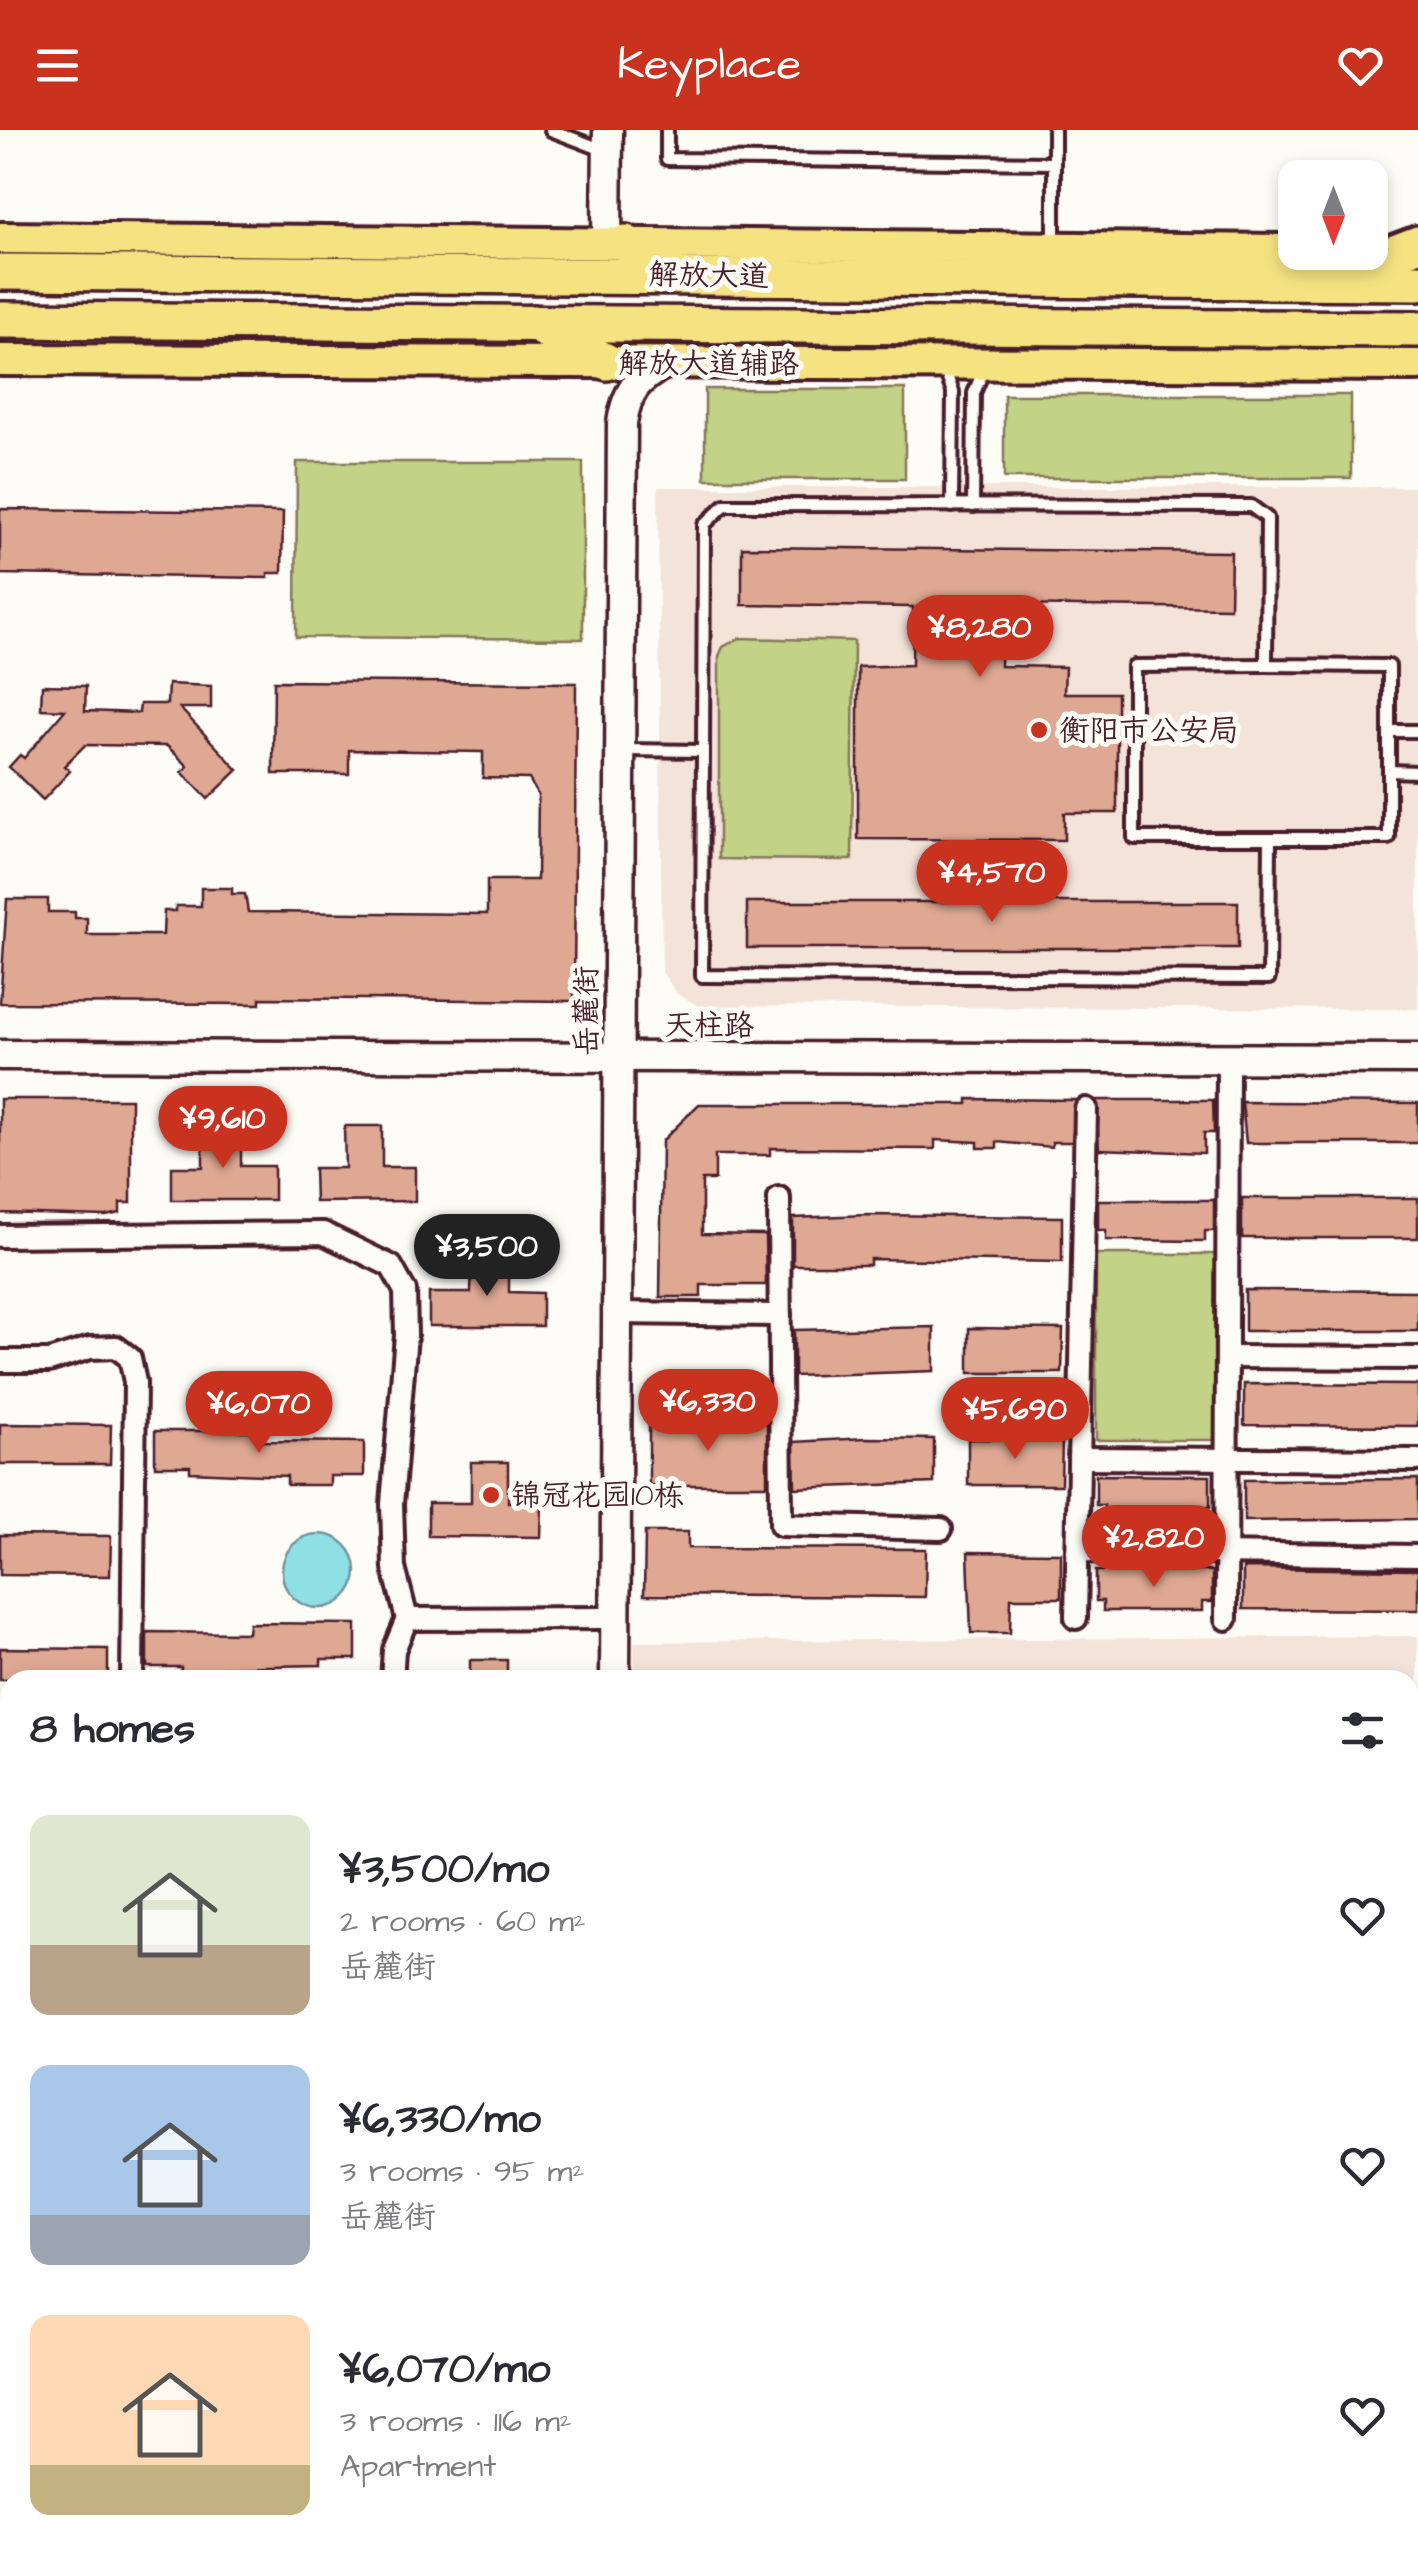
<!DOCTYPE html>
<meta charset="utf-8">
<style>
body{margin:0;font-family:"Architects Daughter","LXGW WenKai TC",sans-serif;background:#f2f2f3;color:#2b2b33;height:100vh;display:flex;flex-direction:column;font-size:38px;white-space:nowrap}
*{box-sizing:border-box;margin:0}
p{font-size:32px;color:#7c7c81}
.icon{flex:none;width:55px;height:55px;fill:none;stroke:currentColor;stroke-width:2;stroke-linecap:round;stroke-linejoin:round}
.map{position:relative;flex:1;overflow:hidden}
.drawer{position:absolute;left:0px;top:1540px;width:1420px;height:890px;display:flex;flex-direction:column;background:#fff;border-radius:30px 30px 0 0;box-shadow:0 5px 15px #0003}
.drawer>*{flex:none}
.needle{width:65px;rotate:180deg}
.controls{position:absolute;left:1278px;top:30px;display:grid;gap:20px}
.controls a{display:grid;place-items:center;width:110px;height:110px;border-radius:20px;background:#fff;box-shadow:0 5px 15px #0003;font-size:50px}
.price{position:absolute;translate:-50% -85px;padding:0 22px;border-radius:35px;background:#c8321e;color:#fff;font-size:32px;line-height:65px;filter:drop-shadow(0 2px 5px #0008)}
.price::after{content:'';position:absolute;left:50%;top:60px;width:30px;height:22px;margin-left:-15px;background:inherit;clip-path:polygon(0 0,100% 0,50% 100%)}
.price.on{background:#222;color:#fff}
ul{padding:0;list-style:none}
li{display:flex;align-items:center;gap:30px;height:250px;padding:0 30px}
li span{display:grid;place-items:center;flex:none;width:280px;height:200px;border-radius:20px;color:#555}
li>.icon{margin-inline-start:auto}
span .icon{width:120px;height:120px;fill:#fffc;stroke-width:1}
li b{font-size:42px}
h2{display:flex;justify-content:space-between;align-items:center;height:120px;padding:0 30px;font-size:42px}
header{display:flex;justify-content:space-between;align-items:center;height:130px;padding:0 30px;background:#c8321e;color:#fff;font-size:45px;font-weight:600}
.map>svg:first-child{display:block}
</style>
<header><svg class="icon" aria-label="menu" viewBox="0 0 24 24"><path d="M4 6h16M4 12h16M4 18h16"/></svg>Keyplace<svg class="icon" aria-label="heart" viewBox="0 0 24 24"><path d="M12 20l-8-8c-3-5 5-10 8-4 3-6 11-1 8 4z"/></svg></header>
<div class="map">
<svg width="1418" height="2430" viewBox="0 0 1418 2430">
<rect width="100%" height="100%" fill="#fdfcf7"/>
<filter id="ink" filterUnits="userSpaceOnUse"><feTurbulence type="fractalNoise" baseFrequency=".01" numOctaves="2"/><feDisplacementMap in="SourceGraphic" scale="20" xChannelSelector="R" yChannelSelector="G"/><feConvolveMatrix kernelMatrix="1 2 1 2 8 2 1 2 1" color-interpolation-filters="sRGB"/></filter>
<g filter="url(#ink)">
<g fill="#f4e3d9">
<polygon points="658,357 1418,357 1418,879 699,876 677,864 662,842"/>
<polygon points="1418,1506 1418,1807 1410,1807 1410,1550 634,1550 634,1512"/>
</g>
<g fill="#c2d286" stroke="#867858" stroke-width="2.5">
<rect x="705" y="259" width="200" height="90"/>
<rect x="1004" y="265" width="347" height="83"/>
<polygon points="297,332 583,332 583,509 296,507"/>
<polygon points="740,508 854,511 852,730 719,729 719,526 723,517"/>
<rect x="1096" y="1124" width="122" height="186"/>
</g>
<circle fill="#8ee0e5" stroke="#73939b" stroke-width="2.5" cx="319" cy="1441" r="37"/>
<g fill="#dea893" stroke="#4a1f2b" stroke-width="2.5">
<polygon points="0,379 283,382 282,443 268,443 268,448 0,444"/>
<polygon points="742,417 1231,422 1230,478 1001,475 1000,536 1065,537 1064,563 1117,563 1117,683 1064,683 1064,710 858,709 858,537 912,535 913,477 742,475"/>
<polygon points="274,551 576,553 574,871 260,868 260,874 0,873 7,769 48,769 48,782 75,782 75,788 87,788 87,805 163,805 164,781 176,781 176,776 201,776 201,758 232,758 232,764 245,764 248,782 487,784 487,750 537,750 538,665 529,649 483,648 483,622 349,620 349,644 273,644"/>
<polygon points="168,554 211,556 211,578 180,578 238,640 208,669 182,642 188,636 167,616 85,615 64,636 70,641 43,670 9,637 20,625 24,628 65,580 41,579 42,555 86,556 85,581 139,583 140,574 167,574"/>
<rect x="747" y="772" width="491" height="46"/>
<polygon points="0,969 131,969 131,1073 120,1073 120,1083 106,1086 0,1083"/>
<polygon points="968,969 1076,970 1072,1012 1052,1012 1052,1017 997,1012 997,1018 978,1018 978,1012 935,1010 935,1019 770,1018 770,1025 715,1025 715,1050 702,1050 702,1104 765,1105 766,1155 701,1155 701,1167 660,1167 662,1011 699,974 968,974"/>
<polygon points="1096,970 1213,970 1214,1003 1204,1003 1204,1023 1099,1019"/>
<polygon points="1242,972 1418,973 1418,1013 1246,1013"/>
<polygon points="203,995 241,995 241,1036 274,1036 274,1070 172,1070 172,1037 203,1037"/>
<polygon points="344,996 382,996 382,1037 415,1037 415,1071 315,1072 314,1038 345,1038"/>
<rect x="1242" y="1068" width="176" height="40"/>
<polygon points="1098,1070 1214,1070 1214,1101 1205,1101 1205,1111 1106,1110 1106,1100 1098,1100"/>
<polygon points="867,1085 1062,1087 1062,1132 870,1129 870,1135 793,1135 793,1088"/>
<polygon points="472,1122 509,1122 509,1162 542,1163 542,1196 429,1196 429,1163 471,1163"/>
<polygon points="1245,1160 1418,1161 1418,1201 1245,1201"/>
<polygon points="934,1197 934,1241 794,1246 794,1200"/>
<polygon points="969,1198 1063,1199 1062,1243 969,1243"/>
<polygon points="1244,1254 1418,1255 1418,1296 1244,1295"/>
<rect x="649" y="1293" width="118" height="62"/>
<polygon points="0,1294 111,1295 110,1334 0,1334"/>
<polygon points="155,1301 263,1301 263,1311 364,1312 364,1346 330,1346 330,1355 287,1355 287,1346 190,1342 190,1336 155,1336"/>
<polygon points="866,1308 934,1309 934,1353 795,1358 794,1312"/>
<polygon points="968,1309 1062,1310 1061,1355 968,1355"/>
<polygon points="471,1332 508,1332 508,1372 542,1372 541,1407 428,1406 428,1373 471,1373"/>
<polygon points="1096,1345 1210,1346 1210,1377 1203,1377 1203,1386 1104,1386 1104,1375 1096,1375"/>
<polygon points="1418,1349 1418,1389 1244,1391 1244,1350"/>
<polygon points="645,1402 688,1402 688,1418 926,1419 925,1467 644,1465"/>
<polygon points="0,1405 111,1406 110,1446 0,1445"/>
<polygon points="968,1422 1061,1423 1061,1468 1011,1468 1010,1503 971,1503"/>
<polygon points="1243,1438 1418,1440 1418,1480 1243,1479"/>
<polygon points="1096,1441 1212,1441 1212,1472 1202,1472 1202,1481 1103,1481 1103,1471 1096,1471"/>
<polygon points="249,1493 356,1494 356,1529 321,1529 321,1535 224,1537 224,1545 181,1545 181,1537 147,1537 147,1502 248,1503"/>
<polygon points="0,1518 108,1519 108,1550 0,1550"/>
<rect x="470" y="1530" width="37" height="20"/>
</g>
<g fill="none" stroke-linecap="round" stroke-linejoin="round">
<g stroke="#4a1f2b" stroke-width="18">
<g id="lane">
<polyline points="551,0 606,21"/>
<polyline points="667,0 667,29 1054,33"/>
<polyline points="1054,115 1054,0"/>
<polyline points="944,238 953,262 952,376"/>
<polygon points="725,375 1251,376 1267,388 1266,535 1389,536 1389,708 1270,708 1269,848 702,846 704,395"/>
<polyline points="973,376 974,263 984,239"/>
<polyline points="1266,535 1134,536 1134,708 1270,708"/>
<polyline points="1389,601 1418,601"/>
<polyline points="624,620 703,621"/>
<polyline points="1389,641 1418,642"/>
</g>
</g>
<g stroke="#4a1f2b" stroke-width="28">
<g id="street">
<polyline points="779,1068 781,1395 941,1399"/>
<polyline points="0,1106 323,1103 391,1136 405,1161 406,1205 392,1374 394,1438 407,1489"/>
<polyline points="617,1183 780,1185"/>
<polyline points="1228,1227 1418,1228"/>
<polyline points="0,1231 49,1231 90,1218 116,1217 130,1228 135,1252 132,1550"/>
<polyline points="1079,1328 1418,1330"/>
<polyline points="1077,1421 1418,1426"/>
<polyline points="1076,1488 1086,979"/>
<polyline points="1226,1489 1228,929"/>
<polyline points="392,1550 394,1520 407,1489 602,1488"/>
</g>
</g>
<g stroke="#4a1f2b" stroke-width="35">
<g id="secondary">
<polyline points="607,113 608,0"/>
<polyline points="0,925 1418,929"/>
<path d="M615,1550l7,-1257c5,-33 15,-44 44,-60"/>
<polyline points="0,1833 10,1833"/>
<polyline points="1410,1839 1418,1839"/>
<polyline points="0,1854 10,1854"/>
<polyline points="1410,1863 1418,1863"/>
<polyline points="597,2430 597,2420"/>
</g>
</g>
<g stroke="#4a1f2b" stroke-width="38">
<g id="primary">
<polyline points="0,108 1295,120"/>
<polyline points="0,230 1418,235"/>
</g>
</g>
<g stroke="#4a1f2b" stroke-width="42">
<g id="highway">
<polyline points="626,113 673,144"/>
<polyline points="0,142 1418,152"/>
<polyline points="1344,142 1418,114"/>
<polyline points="0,190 1418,199"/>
<polyline points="533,193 607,232"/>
</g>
</g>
<use href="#lane" stroke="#fdfcf7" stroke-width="10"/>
<use href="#street" stroke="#fdfcf7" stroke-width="20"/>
<use href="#secondary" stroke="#fdfcf7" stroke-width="28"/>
<use href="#primary" stroke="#f5e382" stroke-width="30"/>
<use href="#highway" stroke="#f5e382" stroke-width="35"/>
</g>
</g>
<g fill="#c8321e" stroke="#fdfcf7" stroke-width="4">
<circle cx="1039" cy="600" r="10"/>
<circle cx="491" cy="1365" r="10"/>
</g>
<g text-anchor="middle" stroke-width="10" stroke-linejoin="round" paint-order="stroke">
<g font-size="30" fill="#4a1f2b" stroke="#fdfcf7">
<text transform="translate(709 145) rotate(1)" y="10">解放大道</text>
<text x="709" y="243">解放大道辅路</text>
<text transform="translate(586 881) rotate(-90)" y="10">岳麓街</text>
<text x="709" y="905">天柱路</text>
</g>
<g font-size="30" fill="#4a1f2b" stroke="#fdfcf7" text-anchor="start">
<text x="1059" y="610">衡阳市公安局</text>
<text x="511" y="1375">锦冠花园10栋</text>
</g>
</g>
</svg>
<div class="controls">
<a><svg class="needle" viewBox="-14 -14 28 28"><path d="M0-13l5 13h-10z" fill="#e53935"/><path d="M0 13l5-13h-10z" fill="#7c7c81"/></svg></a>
</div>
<b class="price" style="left:980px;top:550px">¥8,280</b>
<b class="price" style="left:992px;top:795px">¥4,570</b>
<b class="price" style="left:223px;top:1041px">¥9,610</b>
<b class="price on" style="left:487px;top:1169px">¥3,500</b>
<b class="price" style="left:708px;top:1324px">¥6,330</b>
<b class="price" style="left:259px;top:1326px">¥6,070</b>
<b class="price" style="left:1015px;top:1332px">¥5,690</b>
<b class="price" style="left:1154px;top:1460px">¥2,820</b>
<section class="drawer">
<h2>8 homes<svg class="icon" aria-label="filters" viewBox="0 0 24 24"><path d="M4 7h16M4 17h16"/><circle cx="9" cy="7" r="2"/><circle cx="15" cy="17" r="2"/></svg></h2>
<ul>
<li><span style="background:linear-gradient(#dfe7d0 65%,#b9a48a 0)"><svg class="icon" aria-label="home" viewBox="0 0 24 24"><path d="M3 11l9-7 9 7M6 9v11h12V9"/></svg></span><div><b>¥3,500/mo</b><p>2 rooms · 60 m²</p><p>岳麓街</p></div><svg class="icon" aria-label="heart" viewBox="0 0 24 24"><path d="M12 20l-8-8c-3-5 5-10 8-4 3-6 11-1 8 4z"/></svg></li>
<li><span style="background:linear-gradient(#a9c7e8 75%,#9aa5b1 0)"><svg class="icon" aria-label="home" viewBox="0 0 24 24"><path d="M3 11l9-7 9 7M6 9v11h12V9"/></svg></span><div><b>¥6,330/mo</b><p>3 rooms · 95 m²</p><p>岳麓街</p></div><svg class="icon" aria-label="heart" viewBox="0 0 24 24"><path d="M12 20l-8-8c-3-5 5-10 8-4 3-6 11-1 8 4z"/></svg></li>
<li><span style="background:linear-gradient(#ffd9b3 75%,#c2b280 0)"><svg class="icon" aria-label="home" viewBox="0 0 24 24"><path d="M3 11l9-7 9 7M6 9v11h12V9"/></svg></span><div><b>¥6,070/mo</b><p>3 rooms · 116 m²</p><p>Apartment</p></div><svg class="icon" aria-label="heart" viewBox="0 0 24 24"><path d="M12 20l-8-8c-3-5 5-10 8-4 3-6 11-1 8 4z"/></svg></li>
</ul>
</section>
</div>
